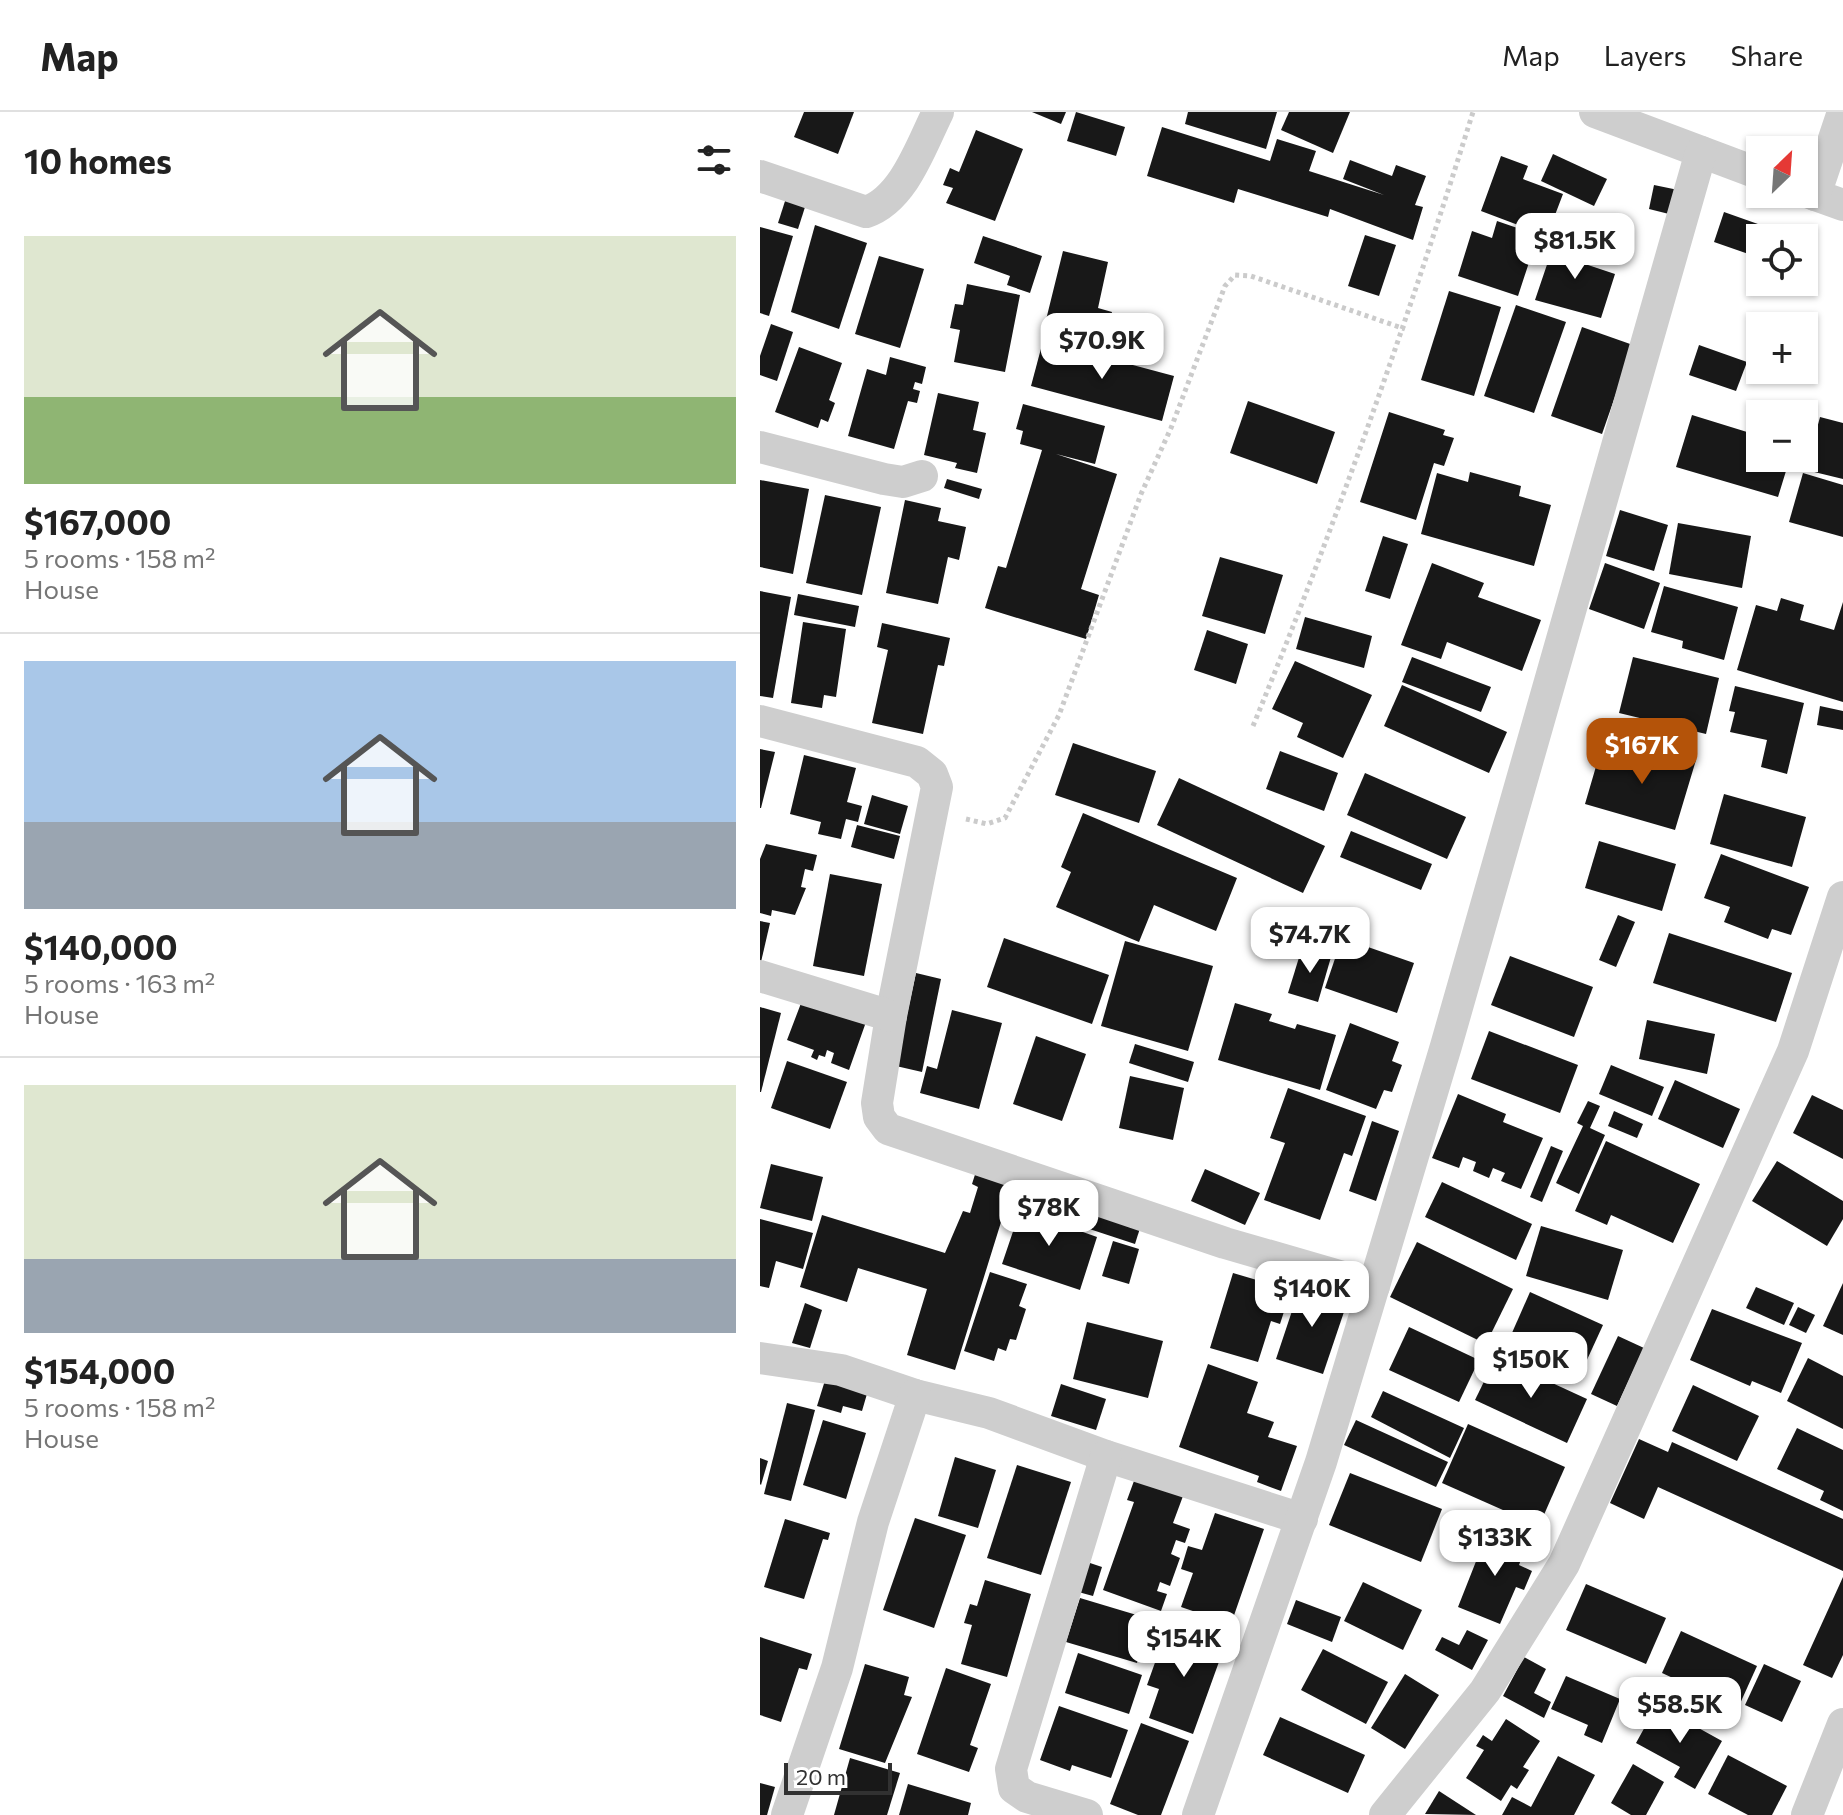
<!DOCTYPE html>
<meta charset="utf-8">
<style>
body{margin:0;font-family:Commissioner,sans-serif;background:#f2f2f2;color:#222;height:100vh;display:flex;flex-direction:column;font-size:30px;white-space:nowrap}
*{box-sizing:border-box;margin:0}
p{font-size:26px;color:#767676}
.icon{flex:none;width:44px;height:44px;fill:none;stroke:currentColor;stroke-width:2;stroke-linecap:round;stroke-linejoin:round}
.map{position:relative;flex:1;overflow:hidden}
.details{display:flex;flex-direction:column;background:#fff;width:760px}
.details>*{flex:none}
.needle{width:52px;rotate:25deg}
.fabs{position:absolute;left:986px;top:24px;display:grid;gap:16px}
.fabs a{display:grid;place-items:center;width:72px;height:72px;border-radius:0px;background:#fff;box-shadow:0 2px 6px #0004;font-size:40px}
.scale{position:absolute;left:24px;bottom:20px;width:108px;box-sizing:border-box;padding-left:8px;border:4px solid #313131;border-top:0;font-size:22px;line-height:28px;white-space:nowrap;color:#313131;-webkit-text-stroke:6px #fff;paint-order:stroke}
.price{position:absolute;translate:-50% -68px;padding:0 18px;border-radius:16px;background:#fff;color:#222;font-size:26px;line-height:52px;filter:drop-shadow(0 2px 4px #0008)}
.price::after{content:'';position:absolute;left:50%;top:48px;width:24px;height:18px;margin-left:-12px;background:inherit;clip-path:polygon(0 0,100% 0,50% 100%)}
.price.current{background:#b45309;color:#fff}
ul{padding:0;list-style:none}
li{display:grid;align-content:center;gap:16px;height:424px;padding:0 24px}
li+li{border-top:2px solid #e0e0e0}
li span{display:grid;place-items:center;height:248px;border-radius:0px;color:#555}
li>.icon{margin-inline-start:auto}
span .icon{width:144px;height:144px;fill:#fffc;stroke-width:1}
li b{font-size:34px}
h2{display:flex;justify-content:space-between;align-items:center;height:96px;padding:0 24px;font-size:34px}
header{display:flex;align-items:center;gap:48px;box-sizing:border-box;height:112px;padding:0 40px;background:#fff;border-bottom:2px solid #e0e0e0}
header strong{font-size:38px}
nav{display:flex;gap:44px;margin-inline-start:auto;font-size:28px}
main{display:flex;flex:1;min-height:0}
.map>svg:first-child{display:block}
</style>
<header>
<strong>Map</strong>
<nav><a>Map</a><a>Layers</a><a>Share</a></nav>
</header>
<main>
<section class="details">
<h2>10 homes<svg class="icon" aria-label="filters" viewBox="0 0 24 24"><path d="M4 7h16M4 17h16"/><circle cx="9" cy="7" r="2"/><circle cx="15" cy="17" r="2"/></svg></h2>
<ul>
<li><span style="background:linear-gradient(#dfe7d0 65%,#8fb573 0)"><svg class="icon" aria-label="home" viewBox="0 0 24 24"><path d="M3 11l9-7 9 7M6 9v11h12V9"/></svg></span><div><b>$167,000</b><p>5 rooms · 158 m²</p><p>House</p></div></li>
<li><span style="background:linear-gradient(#a9c7e8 65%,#9aa5b1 0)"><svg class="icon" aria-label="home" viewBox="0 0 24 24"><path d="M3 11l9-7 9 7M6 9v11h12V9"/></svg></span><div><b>$140,000</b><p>5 rooms · 163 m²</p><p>House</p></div></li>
<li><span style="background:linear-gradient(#dfe7d0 70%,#9aa5b1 0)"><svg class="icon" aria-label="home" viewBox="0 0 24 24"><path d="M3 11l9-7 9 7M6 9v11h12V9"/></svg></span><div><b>$154,000</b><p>5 rooms · 158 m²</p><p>House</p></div></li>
</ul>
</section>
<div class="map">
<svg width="1083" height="1703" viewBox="0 0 1083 1703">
<rect width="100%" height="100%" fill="#fff"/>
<g fill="#181818">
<polygon points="44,0 94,0 78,42 34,25"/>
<polygon points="272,0 306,0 301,12"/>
<polygon points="316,0 365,15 356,44 307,29"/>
<polygon points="428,0 517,0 506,37 425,12"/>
<polygon points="529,0 590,0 573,41 521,18"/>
<polygon points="402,15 510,49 517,27 556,39 549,59 624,83 583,67 590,48 632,64 636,53 666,64 655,93 663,95 653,128 570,97 568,105 478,77 474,91 387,64"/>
<polygon points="216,18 263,37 235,109 186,91 193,76 183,73 190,56 199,60"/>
<polygon points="793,42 847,67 834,94 781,69"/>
<polygon points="741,44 768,54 763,67 803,82 787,124 721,99"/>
<polygon points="894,73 923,79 917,104 889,97"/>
<polygon points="26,86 46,92 38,117 18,111"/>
<polygon points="964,100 1012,117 1008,126 1000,126 1000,146 954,130"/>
<polygon points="737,109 778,123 758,184 698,164 712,119 732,126"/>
<polygon points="55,113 107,131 79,217 31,200"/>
<polygon points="0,115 33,124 9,204 0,201"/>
<polygon points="605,123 636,133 619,184 588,174"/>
<polygon points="223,124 282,144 270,181 247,173 250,164 214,151"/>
<polygon points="796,126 834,138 828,153 855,162 841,206 775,188"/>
<polygon points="303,139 348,150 338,196 352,200 345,230 284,216"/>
<polygon points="119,144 164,157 140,236 95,222"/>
<polygon points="207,172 260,183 245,260 194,250 200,218 190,216 195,192 203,193"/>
<polygon points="689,179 741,195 714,284 661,268"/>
<polygon points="756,193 806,210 774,301 724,284"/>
<polygon points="11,212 33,220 17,269 0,263 0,244"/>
<polygon points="822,215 873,233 842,322 791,304"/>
<polygon points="283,229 414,264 402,309 271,274"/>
<polygon points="939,233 987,250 976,279 929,263"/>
<polygon points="39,235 82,251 69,288 75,291 68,310 61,307 58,316 15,300"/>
<polygon points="130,245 166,255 162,272 155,270 153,277 160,279 157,291 148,289 134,337 88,324 107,257 126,263"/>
<polygon points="178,281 219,290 213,318 226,321 217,361 195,356 197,351 164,343"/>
<polygon points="488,289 575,320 557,372 470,341"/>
<polygon points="263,292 345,314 335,352 296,342 357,362 321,477 339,483 326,527 225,496 238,454 246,456 282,338 260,332 263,319 256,317"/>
<polygon points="629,300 685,318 683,323 694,326 684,354 674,351 656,408 600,390"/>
<polygon points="932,303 1000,324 1000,346 1030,346 1018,385 916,355"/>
<polygon points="1060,305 1083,311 1083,367 1046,358"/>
<polygon points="710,360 761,374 759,384 791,393 774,454 661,422 677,361 708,370"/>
<polygon points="1043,361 1083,373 1083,425 1029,410"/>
<polygon points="187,367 222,377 219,387 184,376"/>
<polygon points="0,368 49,377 33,462 0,455"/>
<polygon points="65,383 121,395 102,483 46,471"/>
<polygon points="145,388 181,396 178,409 206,415 199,448 188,445 178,492 126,481"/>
<polygon points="860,398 908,413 894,459 846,444"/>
<polygon points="918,411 991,424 982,476 909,462"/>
<polygon points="623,424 648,432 630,487 605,479"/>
<polygon points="460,445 523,463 505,522 442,504"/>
<polygon points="672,451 724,471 718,485 781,508 762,559 687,530 681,547 641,533"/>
<polygon points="845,451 900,471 884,517 829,497"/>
<polygon points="904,474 978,495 964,548 922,536 923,529 891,520"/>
<polygon points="0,479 31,485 13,586 0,584"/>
<polygon points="38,482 99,494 95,515 34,503"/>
<polygon points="1021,486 1044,493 1040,508 1074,518 1083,490 1083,590 977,558 996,493 1017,499"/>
<polygon points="545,505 612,524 604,556 536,537"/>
<polygon points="43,510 86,517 76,585 64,583 62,596 31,591"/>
<polygon points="122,511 190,526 184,554 178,553 163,622 112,611 128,538 117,535"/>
<polygon points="447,518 488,532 476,572 434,558"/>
<polygon points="652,545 731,575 721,600 642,570"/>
<polygon points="873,545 959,566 946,622 859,601"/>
<polygon points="535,549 612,583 583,646 537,625 543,611 512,597"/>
<polygon points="642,573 747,620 729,661 624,614"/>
<polygon points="975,574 1044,591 1027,662 1001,655 1007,628 970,620 975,600 969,599"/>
<polygon points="1060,594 1083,599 1083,618 1057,613"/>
<polygon points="313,631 396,659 379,711 295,683"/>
<polygon points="842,634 896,650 900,637 936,648 915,718 825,692"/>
<polygon points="0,637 15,640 1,696 0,696"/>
<polygon points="520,639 578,661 564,699 506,677"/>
<polygon points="44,643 96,656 87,690 102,694 98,710 86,707 81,727 58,722 61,710 30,702"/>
<polygon points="605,661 706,705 687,747 587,703"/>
<polygon points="419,666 565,734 543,781 397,713"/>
<polygon points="964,682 1046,705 1032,755 950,732"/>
<polygon points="112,683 148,694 140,722 104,712"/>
<polygon points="323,701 477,766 456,819 394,793 379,830 296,795 311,760 301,755"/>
<polygon points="97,713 140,724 134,747 91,735"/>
<polygon points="591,719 672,752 661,778 580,745"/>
<polygon points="839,729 916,752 902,799 825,776"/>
<polygon points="6,732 57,743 53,759 45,757 41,775 46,776 35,803 12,798 11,804 0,801 0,747"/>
<polygon points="961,742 1049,775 1031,823 1012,817 1008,827 964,810 970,795 944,786"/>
<polygon points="70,762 122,772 104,864 53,854"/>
<polygon points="858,803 875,810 856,855 839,848"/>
<polygon points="0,809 10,811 1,850 0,850"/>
<polygon points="909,821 1032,861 1016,910 893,871"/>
<polygon points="244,826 349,863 332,912 227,875"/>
<polygon points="582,826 654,851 637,901 565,876"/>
<polygon points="365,829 453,854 428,939 341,914"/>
<polygon points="542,836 571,845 558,890 528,881"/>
<polygon points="750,844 833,875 814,925 731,893"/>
<polygon points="156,861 181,867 162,960 136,954"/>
<polygon points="43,886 106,910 89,958 71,951 74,941 67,938 65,945 59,943 57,948 51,945 54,938 27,928"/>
<polygon points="475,891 512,902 509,909 535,917 537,912 576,923 560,978 458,948"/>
<polygon points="0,895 21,901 1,980 0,980"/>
<polygon points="192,898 242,911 219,997 160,981 167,954 177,957"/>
<polygon points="887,908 955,922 947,962 879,947"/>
<polygon points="590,911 639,930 632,949 642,953 632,980 624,978 616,997 566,978"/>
<polygon points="729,919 818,953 800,1001 711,967"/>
<polygon points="276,924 326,942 302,1009 253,992"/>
<polygon points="375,932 434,950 428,970 369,951"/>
<polygon points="27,949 87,970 70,1017 11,996"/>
<polygon points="851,953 904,975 892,1004 839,982"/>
<polygon points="370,964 424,976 413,1028 359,1016"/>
<polygon points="915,968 980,997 963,1036 898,1007"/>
<polygon points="528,976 606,1004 592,1044 584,1041 560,1108 504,1088 525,1031 510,1026"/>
<polygon points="698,982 746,1002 743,1010 783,1026 761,1077 741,1069 745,1061 733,1056 729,1066 713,1059 716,1050 703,1045 699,1056 672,1046"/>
<polygon points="1052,983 1083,998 1083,1047 1033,1021"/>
<polygon points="828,989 840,994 830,1016 845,1023 819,1082 796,1071 823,1014 817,1011"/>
<polygon points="854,999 883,1012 877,1026 848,1014"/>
<polygon points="612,1009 639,1019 616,1089 589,1079"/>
<polygon points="846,1029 940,1072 913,1131 851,1103 847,1113 815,1099"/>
<polygon points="791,1034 803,1039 782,1090 770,1085"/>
<polygon points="1017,1049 1083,1089 1083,1107 1067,1134 992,1089"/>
<polygon points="219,1050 256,1062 195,1258 147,1243 167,1177 98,1156 87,1190 40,1175 62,1103 185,1141 203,1099 210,1101 218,1075 212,1072"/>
<polygon points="11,1052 63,1065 52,1109 0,1096"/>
<polygon points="445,1057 500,1081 485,1113 431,1089"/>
<polygon points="682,1070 772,1112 756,1148 665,1105"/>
<polygon points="303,1087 381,1113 375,1132 296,1106"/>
<polygon points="263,1090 295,1100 292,1109 337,1125 320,1178 242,1152"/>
<polygon points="0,1107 53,1121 43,1157 16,1149 9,1176 0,1174"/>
<polygon points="781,1114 863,1138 848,1188 766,1164"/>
<polygon points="353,1129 379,1137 369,1172 342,1164"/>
<polygon points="657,1130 753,1177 726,1232 630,1185"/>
<polygon points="230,1160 267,1172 259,1194 266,1197 256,1228 250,1227 246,1239 238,1236 234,1249 204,1239"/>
<polygon points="473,1161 531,1178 520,1212 511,1209 498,1250 450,1236"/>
<polygon points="1083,1171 1083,1223 1063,1214"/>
<polygon points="541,1172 588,1188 563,1262 516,1247"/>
<polygon points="996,1175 1034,1191 1024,1213 986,1196"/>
<polygon points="770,1180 843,1213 820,1263 748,1230"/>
<polygon points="45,1191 62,1198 50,1236 32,1231"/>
<polygon points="1038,1195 1055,1203 1046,1221 1029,1213"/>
<polygon points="952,1197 1042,1231 1021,1281 992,1269 990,1274 930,1248"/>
<polygon points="327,1210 403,1229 388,1286 313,1267"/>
<polygon points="649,1215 719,1248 699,1290 629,1258"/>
<polygon points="858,1224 884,1236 857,1294 831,1282"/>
<polygon points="736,1245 827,1287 807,1331 715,1288"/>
<polygon points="1048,1246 1083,1264 1083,1317 1027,1289"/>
<polygon points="448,1252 498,1270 487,1301 514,1310 508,1325 537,1334 521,1379 497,1370 499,1364 419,1335"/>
<polygon points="67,1262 109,1275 102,1299 83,1294 81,1301 57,1294"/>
<polygon points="301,1272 346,1287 336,1318 291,1304"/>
<polygon points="933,1273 999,1304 977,1349 912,1319"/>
<polygon points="623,1279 704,1316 690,1346 611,1305"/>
<polygon points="27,1291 55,1298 31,1389 4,1382"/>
<polygon points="63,1308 106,1321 86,1387 43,1373"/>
<polygon points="596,1308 688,1350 676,1375 584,1333"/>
<polygon points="708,1312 805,1355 779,1414 682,1371"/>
<polygon points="1037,1316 1083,1338 1083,1399 1060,1388 1064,1379 1017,1357"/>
<polygon points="879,1327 908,1340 912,1330 1083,1407 1083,1459 898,1375 884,1407 850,1391"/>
<polygon points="195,1345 236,1358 218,1416 178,1404"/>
<polygon points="0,1346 8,1349 1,1373 0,1372"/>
<polygon points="257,1353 311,1370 281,1463 227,1446"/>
<polygon points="378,1358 426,1376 413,1411 430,1417 425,1431 416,1428 411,1442 420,1446 410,1474 400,1470 397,1479 407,1482 401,1499 343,1478 374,1390 367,1388"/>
<polygon points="590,1361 682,1397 661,1450 569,1413"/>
<polygon points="455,1401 504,1417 471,1512 421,1495 433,1461 421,1457 428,1434 442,1438"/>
<polygon points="155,1406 206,1423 174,1516 123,1498"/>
<polygon points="25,1407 70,1421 68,1428 63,1427 44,1487 4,1475"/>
<polygon points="728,1419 766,1434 759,1453 772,1459 764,1478 756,1475 740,1512 698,1495"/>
<polygon points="321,1448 342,1455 333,1484 311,1478"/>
<polygon points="1083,1465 1083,1543 1072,1566 1043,1553"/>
<polygon points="225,1468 271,1482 247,1565 201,1552 212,1513 204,1511 210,1492 217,1494"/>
<polygon points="603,1470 662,1498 643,1538 584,1509"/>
<polygon points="826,1472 906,1506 886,1552 806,1518"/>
<polygon points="320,1486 390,1507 377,1551 306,1530"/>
<polygon points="536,1488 581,1505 572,1530 527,1512"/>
<polygon points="416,1515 465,1533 433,1622 389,1606 399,1577 387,1573 397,1545 404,1548"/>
<polygon points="707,1518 728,1528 712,1558 675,1538 682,1525 699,1533"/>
<polygon points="921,1519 997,1554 978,1596 902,1561"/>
<polygon points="0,1525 52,1542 47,1558 39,1556 21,1610 0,1603"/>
<polygon points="563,1537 628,1570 606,1612 541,1578"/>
<polygon points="318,1541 382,1563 369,1602 305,1581"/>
<polygon points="764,1545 786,1557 774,1581 791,1590 784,1606 743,1584"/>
<polygon points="105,1552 149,1565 144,1583 152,1585 125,1651 79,1637"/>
<polygon points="1004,1552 1041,1569 1022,1610 985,1593"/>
<polygon points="186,1556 231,1572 210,1633 218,1636 209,1660 157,1642"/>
<polygon points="645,1562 679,1583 645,1637 611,1616"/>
<polygon points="806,1564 860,1587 842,1631 824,1623 828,1613 791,1597"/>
<polygon points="897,1593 962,1629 935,1677 914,1665 920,1655 876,1631"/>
<polygon points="299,1594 368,1618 351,1666 312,1653 310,1659 280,1648"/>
<polygon points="520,1605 605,1643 588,1681 503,1643"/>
<polygon points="746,1607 780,1629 763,1655 769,1658 757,1677 751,1673 741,1689 706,1666 724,1638 716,1634 723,1623 732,1629"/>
<polygon points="381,1611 429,1629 401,1703 378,1703 350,1692"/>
<polygon points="968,1643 1027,1674 1012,1703 988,1703 948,1682"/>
<polygon points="798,1644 835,1663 814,1703 742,1703 752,1685 771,1695"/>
<polygon points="90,1646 140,1661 127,1703 74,1703"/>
<polygon points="873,1652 904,1670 886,1703 871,1703 851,1691"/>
<polygon points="0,1671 15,1675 7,1703 0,1703"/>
<polygon points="148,1672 211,1691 208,1703 139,1703"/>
<polygon points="679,1679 716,1703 665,1702"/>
</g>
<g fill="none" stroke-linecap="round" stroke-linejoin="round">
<g stroke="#cbcbcb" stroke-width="5" stroke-dasharray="4 4" stroke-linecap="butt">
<path d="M493,614c83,-202 155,-406 220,-614"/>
<polyline points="206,707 227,712 245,706 299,603 381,382 411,316 465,174 475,163 491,164 645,217"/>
</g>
<g stroke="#cecece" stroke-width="32">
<polyline points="835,0 1000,62"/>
<path d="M0,64l106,36c38,-13 55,-66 72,-100"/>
<polyline points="1044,79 1083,93"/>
<polyline points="1055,83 1083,0"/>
<polyline points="0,335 124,367 143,370 162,364"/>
<polyline points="0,609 157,650 172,662 177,675 131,904 117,991 119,1005 128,1017 465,1131 614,1174"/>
<polyline points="0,864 131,904"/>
<polyline points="0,1246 81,1258 155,1283 229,1301 346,1344 542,1407"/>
<polyline points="27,1703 77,1556 113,1410 155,1283"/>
<polyline points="327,1703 267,1685 254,1676 251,1657 346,1344"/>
<polyline points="438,1703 561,1350 686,934 941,40"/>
<polyline points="625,1703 725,1579 804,1452 1033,939 1083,785"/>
<polyline points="1047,1703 1083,1612"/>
</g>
</g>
</svg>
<div class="fabs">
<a><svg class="needle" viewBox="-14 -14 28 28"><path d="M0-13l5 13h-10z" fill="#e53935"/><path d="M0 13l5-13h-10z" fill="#767676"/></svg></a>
<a><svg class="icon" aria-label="locate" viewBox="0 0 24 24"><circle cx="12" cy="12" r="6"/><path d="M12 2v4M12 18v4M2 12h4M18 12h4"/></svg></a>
<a>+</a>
<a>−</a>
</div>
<div class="scale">20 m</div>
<b class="price" style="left:815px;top:169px">$81.5K</b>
<b class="price" style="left:342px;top:269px">$70.9K</b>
<b class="price current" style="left:882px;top:674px">$167K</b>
<b class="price" style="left:550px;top:863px">$74.7K</b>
<b class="price" style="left:289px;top:1136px">$78K</b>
<b class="price" style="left:552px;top:1217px">$140K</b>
<b class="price" style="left:771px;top:1288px">$150K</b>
<b class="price" style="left:735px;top:1466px">$133K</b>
<b class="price" style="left:424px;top:1567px">$154K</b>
<b class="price" style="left:920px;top:1633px">$58.5K</b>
</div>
</main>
